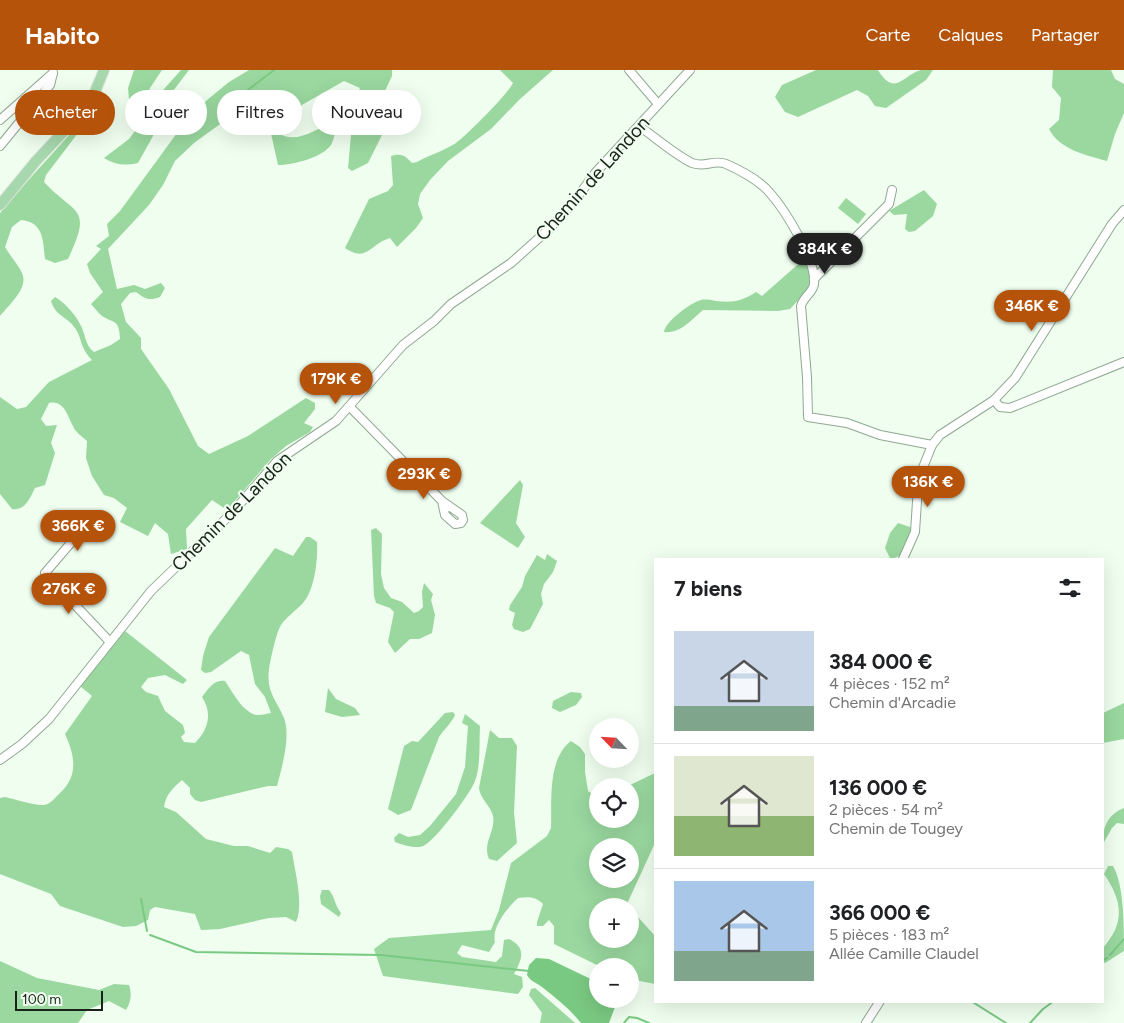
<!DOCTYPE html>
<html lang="fr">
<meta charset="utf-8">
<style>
body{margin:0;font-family:Figtree,sans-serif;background:#f6f6f6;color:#202124;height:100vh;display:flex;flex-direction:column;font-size:19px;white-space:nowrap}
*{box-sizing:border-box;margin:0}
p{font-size:16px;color:#757577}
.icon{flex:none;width:28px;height:28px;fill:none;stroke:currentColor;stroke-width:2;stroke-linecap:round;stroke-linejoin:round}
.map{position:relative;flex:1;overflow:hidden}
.side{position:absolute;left:654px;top:488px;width:450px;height:445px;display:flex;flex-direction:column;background:#fff;border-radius:0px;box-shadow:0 5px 20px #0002}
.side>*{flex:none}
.top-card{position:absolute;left:15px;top:20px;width:475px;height:45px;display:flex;gap:10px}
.needle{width:32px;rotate:295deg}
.controls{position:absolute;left:589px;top:648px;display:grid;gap:10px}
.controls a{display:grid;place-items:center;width:50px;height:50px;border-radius:50%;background:#fff;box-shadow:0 5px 20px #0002;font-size:25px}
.scale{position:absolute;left:15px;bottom:12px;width:88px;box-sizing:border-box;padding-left:5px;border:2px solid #1a231a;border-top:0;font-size:14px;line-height:18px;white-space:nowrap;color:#1a231a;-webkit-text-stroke:4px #effeef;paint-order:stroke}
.price{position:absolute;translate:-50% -42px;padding:0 11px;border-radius:18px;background:#b45309;color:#fff;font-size:16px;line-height:32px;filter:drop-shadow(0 1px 2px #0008)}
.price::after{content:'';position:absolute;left:50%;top:30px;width:15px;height:11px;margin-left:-8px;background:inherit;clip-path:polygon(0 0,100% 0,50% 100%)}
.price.selected{background:#222;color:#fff}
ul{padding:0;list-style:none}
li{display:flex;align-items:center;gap:15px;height:125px;padding:0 20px}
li+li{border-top:1px solid #e0e0e0}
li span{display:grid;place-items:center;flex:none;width:140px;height:100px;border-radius:0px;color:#555}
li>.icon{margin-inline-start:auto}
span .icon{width:60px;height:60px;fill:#fffc;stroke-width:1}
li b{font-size:21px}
h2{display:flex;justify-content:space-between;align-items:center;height:60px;padding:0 20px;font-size:21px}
.chip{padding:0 18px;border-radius:22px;background:#fff;box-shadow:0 5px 20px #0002;font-size:18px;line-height:45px}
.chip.selected{background:#b45309;color:#fff}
header{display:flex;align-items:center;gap:30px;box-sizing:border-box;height:70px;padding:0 25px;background:#b45309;color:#fff}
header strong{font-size:24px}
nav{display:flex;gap:28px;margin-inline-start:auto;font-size:18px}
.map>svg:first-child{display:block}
</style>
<header>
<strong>Habito</strong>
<nav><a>Carte</a><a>Calques</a><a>Partager</a></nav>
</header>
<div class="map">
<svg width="1124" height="953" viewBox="0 0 1124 953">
<rect width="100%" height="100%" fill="#effeef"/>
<g fill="#9ad89f" fill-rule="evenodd">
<path d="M134,0h28l-12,18 -2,6 2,4h6l25,-28h8l-29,38 -7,28 -15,27c-13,3 -23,2 -34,-5l25,-19 19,-25 -4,-7 -15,-8 -1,-11z"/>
<path d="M249,0h143v6l-8,17 3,29 -2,7 -17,34 -16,8 -4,-3 6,-66 6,-14 -16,-7 -65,37 -2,14c17,14 40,-3 57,-11l3,5c-2,6 -3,14 -6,19 -9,13 -39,20 -53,20l-10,-45 -3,-3 -9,16h-10l-8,-6 -15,-5 -29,21 -19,18 -12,24 -14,20 -41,44 9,40 17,-4 11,4 16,-6 4,5 -5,9c-11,4 -15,2 -24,-5l-6,1 -9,11 5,18 15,16v11l28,40 29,57 11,8 39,-18 58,-38 9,5v6l-11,14 9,4 -3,5 -24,14 -15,13 -44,51 -15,-10 -26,29 1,20 -16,5 -3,-20 -13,-11 -7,13 -28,-14 7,-14 -13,-10 -10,-3 -12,-19 -6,-18 1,-17c-5,-5 -12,-9 -14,-15 -6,-11 -9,-26 -24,-23l-8,16 5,7 11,-1 -6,18 4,10 -10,32 -10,3c-5,10 -10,23 -23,21l-12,-15v-97l17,12 9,-2 23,-25 43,-22c-13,-14 -9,-20 -17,-32 -8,-12 -19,-11 -24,-27l4,-4c9,5 20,17 25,27 6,10 4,20 14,28l17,-7 9,-6c-1,-20 -5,-15 -18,-23 -4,-3 -8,-9 -11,-12l12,-12 -13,-19 -3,-9 14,-15 -5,-3 13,-10 -2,-12 13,-13 57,-78 30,-33 22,-18z"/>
<path d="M500,0h53l-33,29 -29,30 -43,32 -18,19 -10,14 -2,10 5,14 -7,10 -19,19 -7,-9c-20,6 -23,25 -45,10l24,-49 19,-8 5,-6 -2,-29c10,-3 14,-1 21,7l5,-1c12,-7 27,-11 39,-19 11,-8 52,-49 57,-60z"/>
<path d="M816,0h62c17,28 26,4 43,0 3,0 8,0 12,0l-7,10 -40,28 -11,-2 -7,-10 -11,-6 -59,27 -13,-5 -10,-15 7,-12z"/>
<path d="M1053,0h58l4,9 9,5v29l-9,21 -8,27c-21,-6 -47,-11 -58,-32l10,-9 2,-22 -9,-11z"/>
<path d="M91,41l3,1 -48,63 -2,7c32,34 49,24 24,77l-13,4 -10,-4c-2,-18 -1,-37 -24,-39l-9,7 -7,20c5,9 13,17 17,26 7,15 -13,32 -22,43v-103l32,-37z"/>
<polygon points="924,120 937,134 933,146 915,161 909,162 905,159 907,144 894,145 889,141"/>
<polygon points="846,128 866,144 858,154 838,138"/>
<path d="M804,189l8,19v7l-22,24 -12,2 -75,-1c-12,10 -23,24 -39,22 1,-10 26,-29 37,-32 4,-1 11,0 15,1 17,2 26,0 40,-9l6,4z"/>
<polygon points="520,410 523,415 516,453 525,467 518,478 480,453"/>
<path d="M898,453l15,5c-4,11 -8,32 -23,30l-5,-10 5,-15z"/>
<polygon points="376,458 382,464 381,504 384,518 391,528 402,532 414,543 419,541 423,537 422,522 424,513 433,524 431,530 435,545 432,563 419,569 410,569 395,583 388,572 394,542 390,538 376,533 374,526 371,460"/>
<path d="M306,467h4l7,5c1,17 -2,47 -14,61 -7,8 -16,13 -22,22 -5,8 -10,33 -12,44 -3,23 7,30 15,49 7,18 -2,49 -7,68h-9l-67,16 -6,-2 -5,-6v-6l-8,-8c-9,8 -16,14 -18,27l12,5 30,27 28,7h14l22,7 6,-6 12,2 4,3c3,20 12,52 4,70l-10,-5 -17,1 -49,11 -19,1 -6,-16 -40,-7 -5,3 -2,10 -12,6 -13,1 -63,-21 -9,-12 -51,-20v-76l5,-1c10,2 30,9 39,8 6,-1 11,-7 15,-11 20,-18 16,-38 6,-60l27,-38 -12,-10 45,-55 62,49 -4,4 -18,-9 -17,3 -7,9 5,5 12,4 7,15 18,14 2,8 -4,4 3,5 11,1c13,-13 18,-29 7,-46 6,-8 12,-18 23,-16 7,10 15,26 26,32 6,4 14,1 20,0l-6,-16 -10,-13 -6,-29 -8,-4 -30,21 -6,1 -4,-3 2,-14 6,-19 66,-89 18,8z"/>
<polygon points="547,484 557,491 553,502 544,514 541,524 543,534 530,559 523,562 514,559 512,555 515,543 509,540 510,535 522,517 525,506 537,485 545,490"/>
<polygon points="328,618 336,629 355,638 360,645 342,647 325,642"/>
<polygon points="571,622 581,623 582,627 576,635 560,642 552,638 553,631"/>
<polygon points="1124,633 1124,669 1103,673 1103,643"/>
<path d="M453,642l2,3c-4,9 -11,14 -16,22l-28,73 -13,5 -10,-6 16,-63 8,-5 6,1 27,-29z"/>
<path d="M465,644l15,12c-1,17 1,39 -5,55 -5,13 -38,57 -50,64 -8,5 -22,0 -30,-3l-1,-4 5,-5 9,4 12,-2 10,-9 26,-32 9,-27 3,-41 -6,-3z"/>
<path d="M490,660l9,8h13l5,8 -3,67 3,30 -20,18 -8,-2c-7,-17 7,-27 4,-43 -2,-10 -13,-17 -14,-28z"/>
<path d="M571,671l9,6 5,7v18l3,19 9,6 1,22h32v-33h-2l27,-13v70l-29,63h-28v33h32v-26l8,4 17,19v48l-25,-5v-13h-31l-45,-22v-18l-5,-6 -6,6h-6v-4l6,-18c-8,-8 -15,-7 -25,-6 -10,9 -27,29 -23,44l-6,10 -27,-7 -5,8 5,4 34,5 6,-6 2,-16 5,-1c18,9 13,20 5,35l8,3 1,10 -5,7 -135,-18 -9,-27 15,-11 102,-8 8,-20 12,-47 36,-27 4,-8c1,-26 -4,-69 20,-87zM598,776h32v33h-32z"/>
<path d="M1124,738v16l-7,-1 -5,5 -9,16c-1,-16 5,-30 21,-36z"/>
<path d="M1108,796h5c11,18 11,60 11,85l-19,12 -2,-1v-14c21,-24 21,-45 1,-74z"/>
<path d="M322,820h7c6,7 6,16 12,23l-2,4 -18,-13 -1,-8z"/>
<path d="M0,891l37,17 62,12 15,-6 15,1c3,9 2,17 -3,25l-17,-9 -22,9 -9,13h-78z"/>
<polygon points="535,918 574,952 575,953 540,953 542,943 529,925 531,919"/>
</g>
<path fill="#7ac982" d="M536,888l13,1 48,23 1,17h20l-9,24h-28c-11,-14 -25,-25 -39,-36 -5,-4 -12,-6 -15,-12l2,-10z"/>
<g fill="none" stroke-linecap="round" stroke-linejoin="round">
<g stroke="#7ac982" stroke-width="2">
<polyline points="240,26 274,0"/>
<polyline points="141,829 147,861"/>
<polyline points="150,865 196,882 381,885 529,901"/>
<polyline points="1110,885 1124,869"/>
<polyline points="1102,891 1107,888"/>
<polyline points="971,931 1006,953"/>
<polyline points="624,953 629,947 637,948 649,953"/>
<polyline points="1030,953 1043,939 1054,931"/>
</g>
<g stroke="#90a892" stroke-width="10">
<g id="minor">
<polyline points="629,0 658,34"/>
<polyline points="0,50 53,3"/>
<path d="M639,56c17,12 35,28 53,37 12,5 23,-4 34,1 14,6 34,17 44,29 15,17 47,68 44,91 -1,9 -11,13 -13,22l6,71 1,40 39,6 33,12 52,10"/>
<polyline points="0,76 50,15 53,3"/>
<polyline points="814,209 889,134 892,120"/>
<polyline points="994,330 1000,337 1010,338 1124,292"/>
<polyline points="350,337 442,431 445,445 455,454 461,453 463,450 462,445 442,431"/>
<polyline points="94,446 45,503 110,572"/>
<polyline points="903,489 915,462 918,416 922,400 932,375 940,365 994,330 1015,308 1112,154 1124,140"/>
<polyline points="0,690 22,674 49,649 151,521 232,443 277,391 336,351 403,275 434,251 451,234 511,193 549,159 573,133 596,102 690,0"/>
<polyline points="866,953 880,931"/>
</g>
</g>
<g stroke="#dfe0df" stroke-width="12">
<polyline id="major" points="0,135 36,91 83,41 92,29 104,0"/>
</g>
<use href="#minor" stroke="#fff" stroke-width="8"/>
<use href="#major" stroke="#a7d8ad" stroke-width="10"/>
</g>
<g text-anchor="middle" stroke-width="4" stroke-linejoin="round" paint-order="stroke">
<g font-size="19" fill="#1a231a" stroke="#effeef">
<text transform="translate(592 108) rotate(-48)" y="7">Chemin de Landon</text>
<text transform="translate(231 441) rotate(-45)" y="7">Chemin de Landon</text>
</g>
</g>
</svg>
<div class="controls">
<a><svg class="needle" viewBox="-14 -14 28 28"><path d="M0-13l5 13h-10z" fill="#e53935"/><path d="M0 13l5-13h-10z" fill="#757577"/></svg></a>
<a><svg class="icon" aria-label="locate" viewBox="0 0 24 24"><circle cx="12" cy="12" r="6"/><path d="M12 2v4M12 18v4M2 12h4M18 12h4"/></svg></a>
<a><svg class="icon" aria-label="layers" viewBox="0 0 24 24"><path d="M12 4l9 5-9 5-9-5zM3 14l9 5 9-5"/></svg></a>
<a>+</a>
<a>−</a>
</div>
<div class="scale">100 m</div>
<b class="price selected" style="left:825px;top:205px">384K €</b>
<b class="price" style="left:1032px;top:262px">346K €</b>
<b class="price" style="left:336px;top:335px">179K €</b>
<b class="price" style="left:424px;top:430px">293K €</b>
<b class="price" style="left:928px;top:438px">136K €</b>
<b class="price" style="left:78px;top:482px">366K €</b>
<b class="price" style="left:69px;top:545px">276K €</b>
<div class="top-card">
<a class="chip selected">Acheter</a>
<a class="chip">Louer</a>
<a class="chip">Filtres</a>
<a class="chip">Nouveau</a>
</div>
<section class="side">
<h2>7 biens<svg class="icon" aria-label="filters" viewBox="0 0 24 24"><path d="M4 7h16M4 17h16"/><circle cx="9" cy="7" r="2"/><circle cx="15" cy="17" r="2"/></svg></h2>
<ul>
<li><span style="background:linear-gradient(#c9d6e8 75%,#7fa58c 0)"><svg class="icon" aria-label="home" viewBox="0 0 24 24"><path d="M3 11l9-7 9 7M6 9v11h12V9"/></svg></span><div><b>384 000 €</b><p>4 pièces · 152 m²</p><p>Chemin d'Arcadie</p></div></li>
<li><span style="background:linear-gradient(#dfe7d0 60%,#8fb573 0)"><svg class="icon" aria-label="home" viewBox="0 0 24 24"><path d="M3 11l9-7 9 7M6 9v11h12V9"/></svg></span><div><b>136 000 €</b><p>2 pièces · 54 m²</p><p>Chemin de Tougey</p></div></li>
<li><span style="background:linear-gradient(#a9c7e8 70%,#7fa58c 0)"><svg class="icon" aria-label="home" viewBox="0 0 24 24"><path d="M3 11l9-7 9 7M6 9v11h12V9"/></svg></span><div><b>366 000 €</b><p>5 pièces · 183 m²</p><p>Allée Camille Claudel</p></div></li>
</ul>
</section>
</div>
